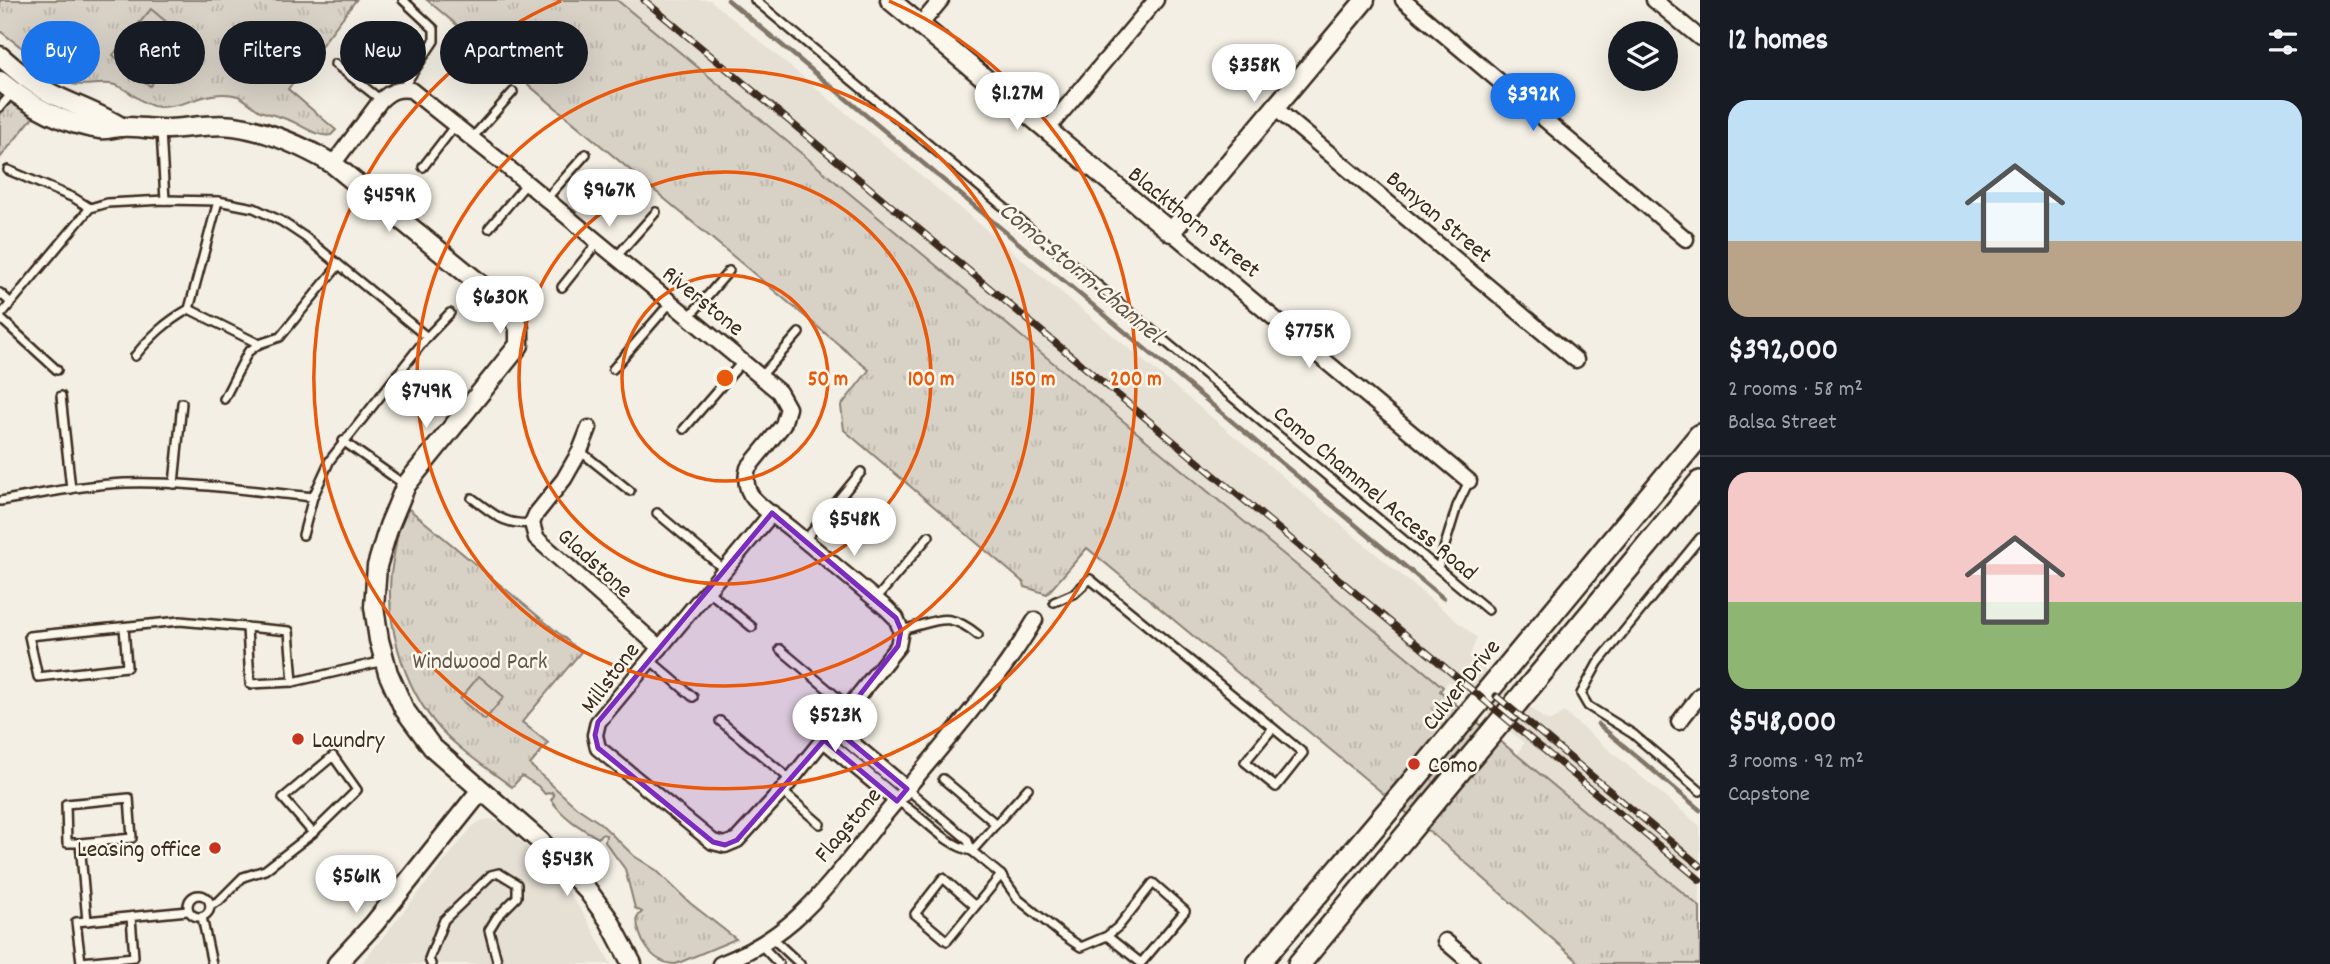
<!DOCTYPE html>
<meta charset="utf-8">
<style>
body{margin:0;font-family:Dekko,sans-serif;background:#20242c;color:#f1f3f6;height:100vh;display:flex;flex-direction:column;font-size:26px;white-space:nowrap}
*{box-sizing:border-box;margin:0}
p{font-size:23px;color:#9ea1a6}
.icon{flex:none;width:38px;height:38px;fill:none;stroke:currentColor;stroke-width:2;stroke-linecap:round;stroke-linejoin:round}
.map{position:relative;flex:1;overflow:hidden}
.panel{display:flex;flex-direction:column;background:#171b24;width:630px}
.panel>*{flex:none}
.banner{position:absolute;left:21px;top:21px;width:665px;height:63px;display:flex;gap:14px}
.buttons{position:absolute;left:1608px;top:21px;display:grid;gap:14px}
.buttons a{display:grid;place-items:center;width:70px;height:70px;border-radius:50%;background:#171b24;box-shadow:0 7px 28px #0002;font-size:35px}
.price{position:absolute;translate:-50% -60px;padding:0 16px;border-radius:24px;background:#fff;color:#222;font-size:23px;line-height:46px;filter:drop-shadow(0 2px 4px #0008)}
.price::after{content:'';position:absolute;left:50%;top:42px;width:21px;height:16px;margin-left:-10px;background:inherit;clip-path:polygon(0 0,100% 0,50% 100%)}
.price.current{background:#1a73e8;color:#fff}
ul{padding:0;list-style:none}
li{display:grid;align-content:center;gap:14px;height:371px;padding:0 28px}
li+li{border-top:2px solid #363941}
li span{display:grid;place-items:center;height:217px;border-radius:21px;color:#555}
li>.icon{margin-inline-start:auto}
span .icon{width:126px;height:126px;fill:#fffc;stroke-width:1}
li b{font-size:30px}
h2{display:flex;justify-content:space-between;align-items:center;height:84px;padding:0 28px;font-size:30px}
.pill{padding:0 24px;border-radius:32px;background:#171b24;box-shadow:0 7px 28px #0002;font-size:24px;line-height:63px}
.pill.current{background:#1a73e8;color:#fff}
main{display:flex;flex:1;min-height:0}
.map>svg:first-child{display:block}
</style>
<main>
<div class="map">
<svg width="1700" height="964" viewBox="0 0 1700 964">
<defs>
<pattern id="grass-tufts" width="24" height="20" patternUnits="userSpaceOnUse" patternTransform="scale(1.75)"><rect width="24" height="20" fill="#d8d1c6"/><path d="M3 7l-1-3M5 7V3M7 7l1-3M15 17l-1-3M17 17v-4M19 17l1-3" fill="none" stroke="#bab4aa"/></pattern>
</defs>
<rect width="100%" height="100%" fill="#f3efe4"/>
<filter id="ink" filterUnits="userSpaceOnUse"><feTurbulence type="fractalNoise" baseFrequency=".0143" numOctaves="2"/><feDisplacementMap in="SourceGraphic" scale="14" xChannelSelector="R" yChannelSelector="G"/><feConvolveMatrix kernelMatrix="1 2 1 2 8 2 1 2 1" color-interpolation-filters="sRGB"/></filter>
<g filter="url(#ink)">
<g fill="#e5dfd4">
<polygon points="617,0 710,0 1477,638 1469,657 1544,719 1551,721 1564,712 1700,826 1700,907 1517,755 1524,743 1449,681 1443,687"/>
<polygon points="491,819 501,823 511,831 563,885 585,916 611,964 361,964 473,826 483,820"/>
</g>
<g fill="url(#grass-tufts)" stroke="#8a7e72" stroke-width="2">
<path d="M0,0h356l-68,89 48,41 -5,5c-15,3 -31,-12 -45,-16 -8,-3 -17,-5 -26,-8 -8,-4 -14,-12 -22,-15 -31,-8 -51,12 -79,11 -18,-1 -30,-20 -48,-23 -15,-2 -28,4 -43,-1l-68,-52z"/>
<polygon points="427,0 617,0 1443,687 1440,691 1700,907 1700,964 1581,964 1449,848 1087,548 1047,594 1025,587 1024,583 844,430 841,406 869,370"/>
<polygon points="0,94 34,116 0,158"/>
<path d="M409,509l172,143 -59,70 26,21 -18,22 46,42 24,16 34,33 22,14 34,33 46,36 -60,25c-24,0 -39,-25 -39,-47l5,-5 -7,-4 -10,-39 -20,-27 1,-7 -5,-1 -3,4c-19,-11 -34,-20 -47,-38l3,-4 -2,-4 -7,2 -7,-8 -16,-10 -10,11c-24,-18 -50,-35 -71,-57 -39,-43 -59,-114 -48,-170 3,-16 5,-39 16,-51z"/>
</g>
<g fill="#d8d1c6" stroke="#8a7e72" stroke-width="2">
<polygon points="151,9 188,40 173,58 136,27"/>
<polygon points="127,37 165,68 150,86 113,55"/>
<polygon points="479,676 504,697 485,720 460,699"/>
</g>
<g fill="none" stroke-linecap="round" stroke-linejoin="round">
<g stroke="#817468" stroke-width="4.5">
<polyline points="728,0 1443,598"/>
<polyline points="1598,724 1700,810"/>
</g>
<g stroke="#3b2a1e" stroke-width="12">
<g id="service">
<polyline points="755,0 1488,610"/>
<polyline points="335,64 381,100"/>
<polyline points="402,89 434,41 434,29 403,0"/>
<polyline points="0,107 13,92"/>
<polyline points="161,131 165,200"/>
<polyline points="472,138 513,92"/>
<polyline points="423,167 456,124"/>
<polyline points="8,170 74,198 90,208"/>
<polyline points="546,199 586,154"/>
<polyline points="489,228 527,183"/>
<polyline points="616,257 656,212"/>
<polyline points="562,287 598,242"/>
<polyline points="0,293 10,302"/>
<polyline points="189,309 259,344 280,337 338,266"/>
<polyline points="0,316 90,208 107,203 165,200 218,201 254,208 281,221 305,237 427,337 330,460 313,497"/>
<polyline points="689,317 729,271"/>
<polyline points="0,318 57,370"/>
<polyline points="427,337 450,313"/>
<path d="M135,356c16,-20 31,-34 54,-47l29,-108"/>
<polyline points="613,369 671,302"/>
<polyline points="761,376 799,333"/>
<polyline points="61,396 71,489"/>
<polyline points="224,399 248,352 259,344"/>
<polyline points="684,429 743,361"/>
<polyline points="343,441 405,485"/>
<polyline points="580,451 630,491"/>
<polyline points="174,484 182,403"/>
<path d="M472,498c22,16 32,28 60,25"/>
<path d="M0,501c41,-7 82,-16 124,-18 63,-2 126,8 189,14l-10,38"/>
<polyline points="657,513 725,570"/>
<polyline points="1700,538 1598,663 1581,694 1588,706 1633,734 1700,791"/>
<polyline points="805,540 861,472"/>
<polyline points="1438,568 1457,506 1469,481"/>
<polyline points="708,591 752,627"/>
<polyline points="876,599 929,536"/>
<polyline points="1054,602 1075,593 1090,579 1273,728 1303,753 1276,787 1245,762 1273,728"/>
<polyline points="124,627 127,667 38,677 29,636 180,621 289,631 293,682"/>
<polyline points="247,627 250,684 293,682 384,661"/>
<path d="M901,630c37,-8 45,-21 77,5"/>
<polyline points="780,649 849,707"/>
<polyline points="650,660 693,697"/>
<polyline points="720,721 791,780"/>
<polyline points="943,779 996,824"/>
<polyline points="907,789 967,839 972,851 1001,875 1018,899 1060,933 1081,947 1107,936 1119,926 1153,883 1185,911 1141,963 1107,936"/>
<polyline points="782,791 820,824"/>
<path d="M897,801c26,14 45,43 75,50"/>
<polyline points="80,843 67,843 66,804 129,798 132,838 80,843 87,921"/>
<polyline points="972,851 1028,788"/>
<circle cx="199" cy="906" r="11"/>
<polyline points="210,905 219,901 243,877 265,870 313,833 357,790 333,756 283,798 313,833"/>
<polyline points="975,906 943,878 915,914 947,941 1001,875"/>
<polyline points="131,917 134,957 81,962 76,922 188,911"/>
<polyline points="202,917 212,964"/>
<polyline points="771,937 800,964"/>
<polyline points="761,945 779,964"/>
<polyline points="431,964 429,959 444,920 491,875 499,873 517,884 517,897 497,917 489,930 498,964"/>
</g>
</g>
<g stroke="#3b2a1e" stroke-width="19">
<g id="minor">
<polyline points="1403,0 1686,239"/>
<polyline points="1654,0 1700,38"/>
<polyline points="920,25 941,0"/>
<polyline points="1275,108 1576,360"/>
<polyline points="1046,131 1156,0"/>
<path d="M333,164l48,-64c10,-9 17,-12 30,-10l89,71 279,231 9,16 -5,17 -35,43c-3,11 -2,22 6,31 11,12 26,21 38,31 31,26 63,52 94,78l10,10 5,12 -3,16 -116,145 -45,49 -12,5 -12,-3 -115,-94 -3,-13 3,-13 174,-209"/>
<polyline points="1171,232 1469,481"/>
<polyline points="589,428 580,451 564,479 536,514 532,523 536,538 660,648"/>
<polyline points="1679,722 1700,695"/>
<polyline points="834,728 907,789"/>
<polyline points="824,740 897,801"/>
<polyline points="1445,941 1472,964"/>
<path d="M720,964c26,-10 52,-25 74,-44 35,-31 64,-73 94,-109 49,-59 108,-125 147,-191"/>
</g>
</g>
<g stroke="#3b2a1e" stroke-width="23">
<g id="tertiary">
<polyline points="890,0 1171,232 1365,0"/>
<path d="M0,56c16,14 31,27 50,37 23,12 49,20 71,34"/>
<path d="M0,81c28,23 63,43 100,48 7,1 14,-2 21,-2 16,-1 32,3 48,2 21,-1 44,-6 65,-3 36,5 68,20 99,38l175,143 11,21v17l-113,140 -17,41 -12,40 -3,41 5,33 9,33 16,36 28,38 108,94 48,50 21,29 23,44"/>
<polyline points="337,964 374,924 481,790"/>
</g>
</g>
<g stroke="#3b2a1e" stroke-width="26">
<g id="primary">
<polyline points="1258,964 1409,786 1700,435"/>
<polyline points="1299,964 1700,482"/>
</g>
</g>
<use href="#service" stroke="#fbf7ec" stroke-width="7"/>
<use href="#minor" stroke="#fbf7ec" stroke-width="14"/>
<use href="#tertiary" stroke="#fbf7ec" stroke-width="18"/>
<use href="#primary" stroke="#fbf7ec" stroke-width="21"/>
<g stroke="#3b2a1e" stroke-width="7">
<g id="rail">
<polyline points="644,0 1700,880"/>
<polyline points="1496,696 1700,866"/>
</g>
</g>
<use href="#rail" stroke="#fbf7ec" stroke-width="4.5" stroke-dasharray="13" stroke-linecap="butt"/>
</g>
</g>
<path fill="#7b2cbf" fill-opacity="0.2" stroke="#7b2cbf" stroke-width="5" stroke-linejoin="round" d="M772,513l124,105 5,12 -3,16 -64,82 73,61 -10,12 -73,-61 -87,100 -12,5 -12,-3 -115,-94 -3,-13 3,-13z"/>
<g fill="none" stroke="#e8590c" stroke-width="3.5">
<circle cx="725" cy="378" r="103"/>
<circle cx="725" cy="378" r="206"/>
<circle cx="725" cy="378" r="308"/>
<path d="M889 1A411 411 0 1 1 561 1"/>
</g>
<g fill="#c8321e" stroke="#fbf7ec" stroke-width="2.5">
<circle cx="298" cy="739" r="7"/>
<circle cx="1414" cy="764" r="7"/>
<circle cx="215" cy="848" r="7"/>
</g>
<g text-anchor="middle" stroke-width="5" stroke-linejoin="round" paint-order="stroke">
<g font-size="24" fill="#3b2a1e" stroke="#fbf7ec">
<text transform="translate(1440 216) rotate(40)" y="8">Banyan Street</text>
<text transform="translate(1195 221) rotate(39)" y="8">Blackthorn Street</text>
<text transform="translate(704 300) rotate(39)" y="8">Riverstone</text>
<text transform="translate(1376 492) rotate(40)" y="8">Como Chammel Access Road</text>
<text transform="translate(596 562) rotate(42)" y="8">Gladstone</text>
<text transform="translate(609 677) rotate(-53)" y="8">Millstone</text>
<text transform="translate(1460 684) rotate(-51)" y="8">Culver Drive</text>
<text transform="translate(847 824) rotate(-50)" y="8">Flagstone</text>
</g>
<g font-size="24" fill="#625448" stroke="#fbf7ec">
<text x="480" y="668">Windwood Park</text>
</g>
<g font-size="24" fill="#3b2a1e" stroke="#fbf7ec" text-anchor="start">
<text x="312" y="747">Laundry</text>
<text x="1428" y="772">Como</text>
<text x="201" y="856" text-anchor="end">Leasing office</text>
</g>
<g font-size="26" font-style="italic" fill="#645549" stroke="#fbf7ec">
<text transform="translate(1082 271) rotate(40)" y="9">Como Storm Channel</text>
</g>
</g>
<circle cx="725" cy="378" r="10" fill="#e8590c" stroke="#fbf7ec" stroke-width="3.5"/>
<g font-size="21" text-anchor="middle" font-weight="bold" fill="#e8590c" stroke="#fbf7ec" stroke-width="5" stroke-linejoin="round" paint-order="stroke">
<text x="828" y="385">50 m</text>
<text x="931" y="385">100 m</text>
<text x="1033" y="385">150 m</text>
<text x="1136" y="385">200 m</text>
</g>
</svg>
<div class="buttons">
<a><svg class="icon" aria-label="layers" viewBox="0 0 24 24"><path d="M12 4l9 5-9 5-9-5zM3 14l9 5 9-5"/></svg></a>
</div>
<b class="price" style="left:1254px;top:104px">$358K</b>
<b class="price" style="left:1017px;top:132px">$1.27M</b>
<b class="price current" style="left:1533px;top:133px">$392K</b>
<b class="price" style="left:609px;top:229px">$967K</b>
<b class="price" style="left:389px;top:234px">$459K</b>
<b class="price" style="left:500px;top:336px">$630K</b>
<b class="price" style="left:1309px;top:370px">$775K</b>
<b class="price" style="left:426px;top:430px">$749K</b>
<b class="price" style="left:854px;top:558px">$548K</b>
<b class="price" style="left:835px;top:754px">$523K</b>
<b class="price" style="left:567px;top:898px">$543K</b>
<b class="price" style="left:356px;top:915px">$561K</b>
<div class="banner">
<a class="pill current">Buy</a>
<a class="pill">Rent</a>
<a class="pill">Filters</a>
<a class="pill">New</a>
<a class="pill">Apartment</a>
</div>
</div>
<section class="panel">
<h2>12 homes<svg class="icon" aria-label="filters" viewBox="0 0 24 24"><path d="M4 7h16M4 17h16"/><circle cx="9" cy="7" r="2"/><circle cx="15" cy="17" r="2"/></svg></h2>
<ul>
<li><span style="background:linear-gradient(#bfe0f5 65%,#b9a48a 0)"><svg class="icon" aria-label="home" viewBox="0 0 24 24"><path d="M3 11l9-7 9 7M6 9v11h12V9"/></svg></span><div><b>$392,000</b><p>2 rooms · 58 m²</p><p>Balsa Street</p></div></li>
<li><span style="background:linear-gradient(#f6c9c9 60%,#8fb573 0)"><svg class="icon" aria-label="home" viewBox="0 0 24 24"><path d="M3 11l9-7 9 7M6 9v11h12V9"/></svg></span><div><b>$548,000</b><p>3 rooms · 92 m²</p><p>Capstone</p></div></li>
</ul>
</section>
</main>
